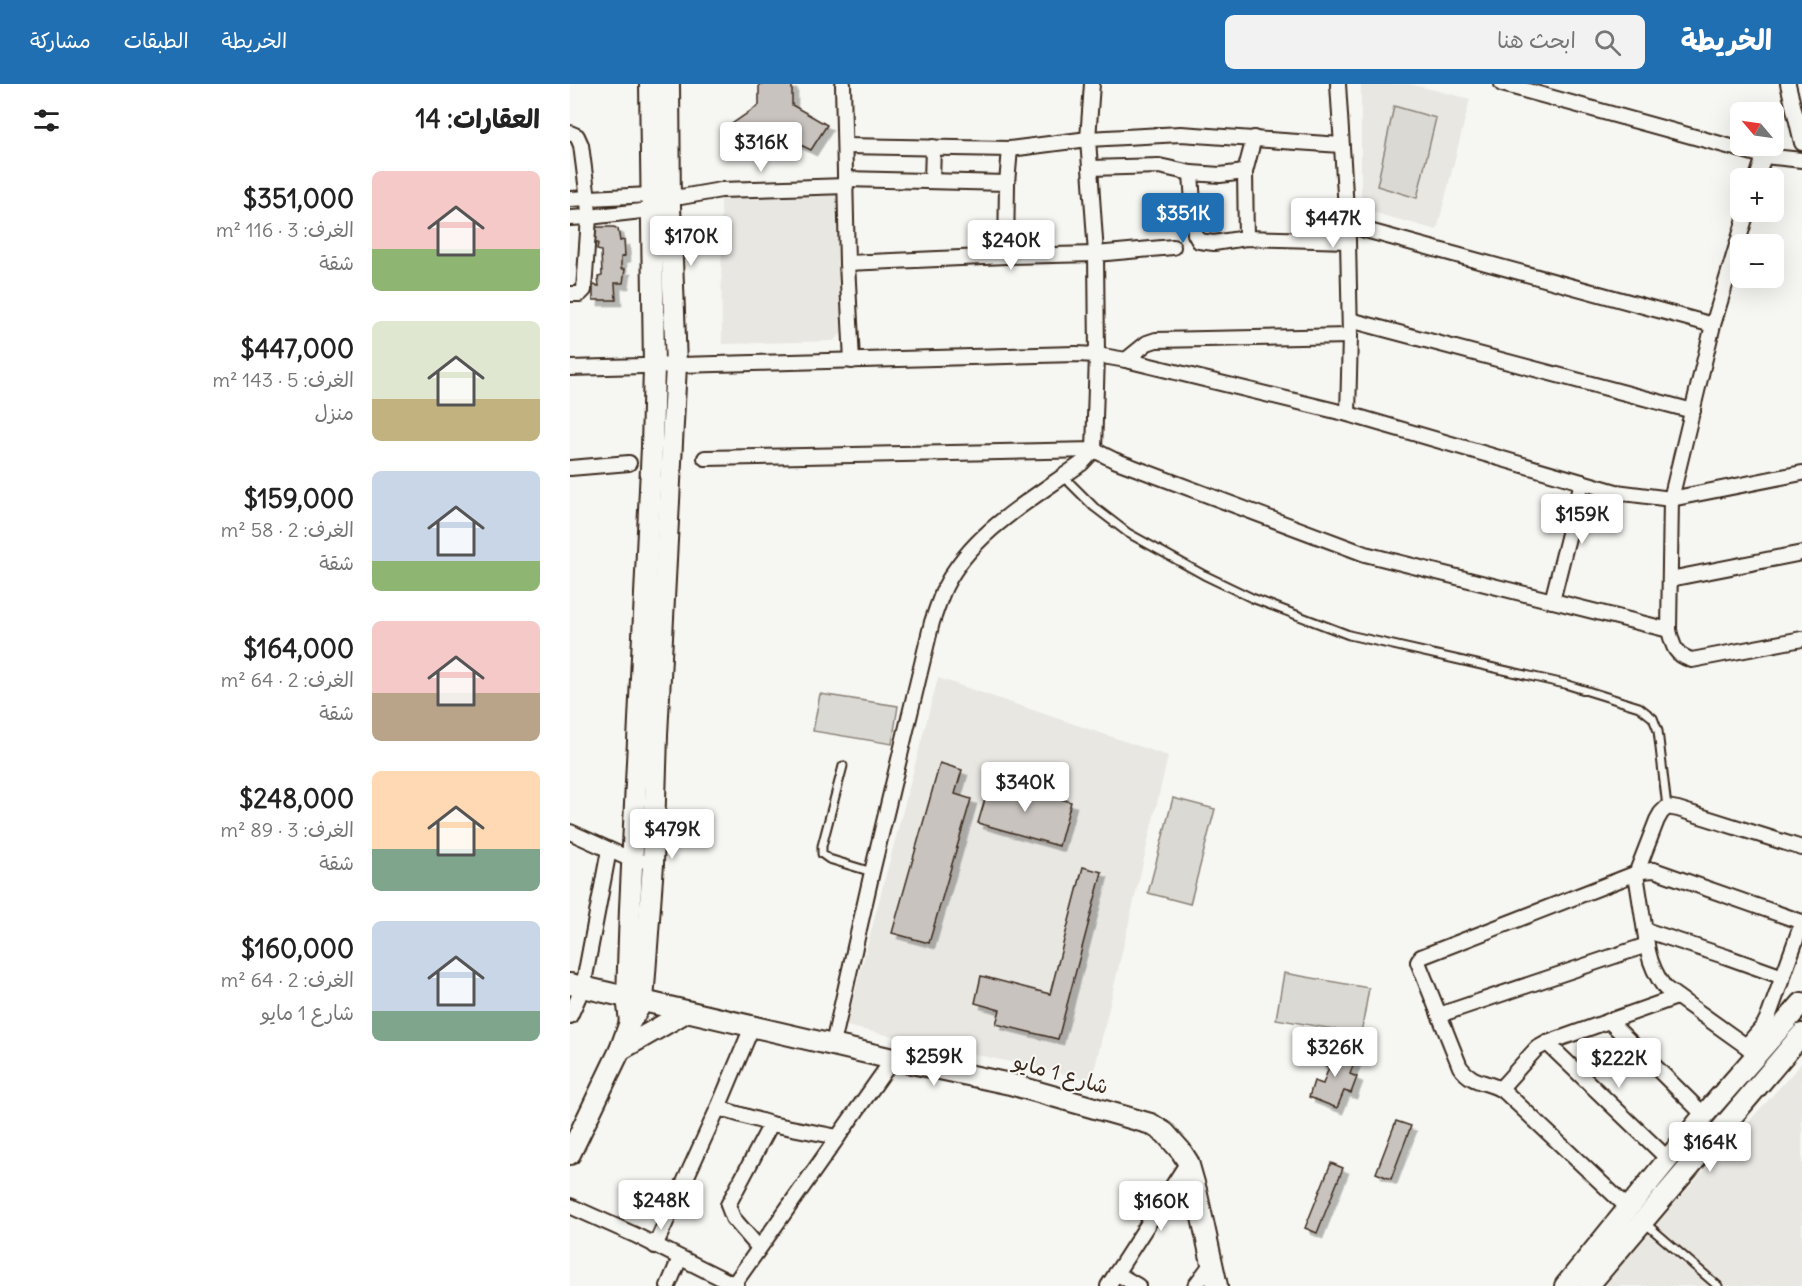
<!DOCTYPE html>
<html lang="ar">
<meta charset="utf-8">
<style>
body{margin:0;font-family:Delius,"Playpen Sans Arabic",sans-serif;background:#f2f2f2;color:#222;direction:rtl;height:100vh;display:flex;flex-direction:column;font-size:22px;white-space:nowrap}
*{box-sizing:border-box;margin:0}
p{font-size:20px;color:#767676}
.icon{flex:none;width:33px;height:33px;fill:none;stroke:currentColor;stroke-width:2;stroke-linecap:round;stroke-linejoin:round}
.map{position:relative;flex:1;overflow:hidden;direction:ltr}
.details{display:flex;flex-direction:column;background:#fff;width:570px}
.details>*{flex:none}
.needle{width:39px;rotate:299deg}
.buttons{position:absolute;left:1160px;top:18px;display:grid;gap:12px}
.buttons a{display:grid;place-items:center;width:54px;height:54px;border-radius:9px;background:#fff;box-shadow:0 6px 24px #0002;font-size:30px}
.price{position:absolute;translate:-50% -51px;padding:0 14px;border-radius:6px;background:#fff;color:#222;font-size:20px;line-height:39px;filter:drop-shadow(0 2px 3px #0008)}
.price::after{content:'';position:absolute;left:50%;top:36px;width:18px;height:14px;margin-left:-9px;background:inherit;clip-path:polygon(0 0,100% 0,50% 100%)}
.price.on{background:#1f6fb2;color:#fff}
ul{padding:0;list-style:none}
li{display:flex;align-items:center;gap:18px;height:150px;padding:0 30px}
li span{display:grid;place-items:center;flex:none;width:168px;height:120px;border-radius:9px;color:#555}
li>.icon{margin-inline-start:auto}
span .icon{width:72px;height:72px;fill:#fffc;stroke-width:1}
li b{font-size:26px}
h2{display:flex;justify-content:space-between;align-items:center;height:72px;padding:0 30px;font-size:26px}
header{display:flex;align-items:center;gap:36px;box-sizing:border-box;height:84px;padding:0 30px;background:#1f6fb2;color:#fff}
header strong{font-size:28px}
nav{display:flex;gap:33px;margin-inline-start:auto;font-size:21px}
.search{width:420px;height:54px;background:#f2f2f2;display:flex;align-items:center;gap:15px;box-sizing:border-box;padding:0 21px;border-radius:9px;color:#767676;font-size:22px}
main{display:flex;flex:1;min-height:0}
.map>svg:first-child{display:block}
</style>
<header>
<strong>الخريطة</strong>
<div class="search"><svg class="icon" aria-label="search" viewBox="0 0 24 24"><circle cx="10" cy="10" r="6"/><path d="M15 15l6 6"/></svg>ابحث هنا</div>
<nav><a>الخريطة</a><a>الطبقات</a><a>مشاركة</a></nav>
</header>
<main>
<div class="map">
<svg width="1232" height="1202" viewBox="0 0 1232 1202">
<defs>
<filter id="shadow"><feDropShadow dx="5.5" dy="5.5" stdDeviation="0" flood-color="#0004"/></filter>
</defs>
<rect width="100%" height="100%" fill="#f6f6f2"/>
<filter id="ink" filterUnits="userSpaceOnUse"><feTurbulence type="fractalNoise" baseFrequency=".0167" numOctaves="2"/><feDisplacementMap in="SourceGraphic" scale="12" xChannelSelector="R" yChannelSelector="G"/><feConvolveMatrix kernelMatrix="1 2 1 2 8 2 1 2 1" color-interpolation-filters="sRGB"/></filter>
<g filter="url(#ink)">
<g fill="#e8e7e2">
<polygon points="791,0 840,0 900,15 867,146 791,125"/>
<polygon points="268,108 271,250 263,257 152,260 151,111"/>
<polygon points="368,594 598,672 522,996 276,942"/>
<polygon points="1232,979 1232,1202 1029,1202 1081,1145"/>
</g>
<g fill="#dad9d3" stroke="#8a8278" stroke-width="1.5">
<polygon points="824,22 866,34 847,114 807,102"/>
<polygon points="250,610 328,622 322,660 243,647"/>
<polygon points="603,714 645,725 620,820 578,809"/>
<polygon points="714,889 799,904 791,950 706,935"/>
</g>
<g fill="#c8c3be" stroke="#3b2a1e" stroke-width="1.5" filter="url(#shadow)">
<polygon points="189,0 222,0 222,21 257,41 241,66 210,51 202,52 176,66 159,42 189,21"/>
<polygon points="22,143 44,143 48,145 50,157 54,156 55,172 51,173 51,185 55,185 53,199 45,199 46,216 23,216 23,201 29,202 28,193 32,192 31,167 27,166 28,159 21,159"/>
<polygon points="370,679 392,686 385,710 401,715 359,859 322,849"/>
<polygon points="421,695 501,718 489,762 408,739"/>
<polygon points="513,783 532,788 488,955 426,940 430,926 405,919 411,892 480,910"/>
<polygon points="756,963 786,974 780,990 787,993 781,1009 774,1007 767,1024 739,1013 744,997 753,1000 759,983 750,979"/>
<polygon points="826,1037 841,1042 821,1095 806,1089"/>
<polygon points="761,1079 773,1084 747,1149 735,1144"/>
</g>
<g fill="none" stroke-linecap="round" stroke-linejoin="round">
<g stroke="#3b2a1e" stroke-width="11">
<g id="lane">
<polyline points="493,392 524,423 558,449 634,491 682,514 779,551 995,600 1069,623 1083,634 1088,647 1097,723"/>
<polyline points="273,682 252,762 252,770 259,775 302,788"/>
<polyline points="1075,1139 1148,1202"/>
</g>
</g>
<g stroke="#3b2a1e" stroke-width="18">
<g id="street">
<polyline points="273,0 277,179 282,277"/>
<polyline points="768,0 778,157 780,252 778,330"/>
<polyline points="932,0 1194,72 1232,76"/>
<polyline points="1218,0 1232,59"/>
<polyline points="0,49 7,52 11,61 18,115 19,133 14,206 10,210 0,210"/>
<polyline points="275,62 440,65 518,55 611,50 771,61"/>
<polyline points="520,84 589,82 621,89 650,91 675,88"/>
<polyline points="621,89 625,150 629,157 644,159 676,154 778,157"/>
<polyline points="1187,94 1194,72"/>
<polyline points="275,95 437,99"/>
<polyline points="362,97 363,63"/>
<polyline points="0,115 100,110 111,113 151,106 276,102"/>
<polyline points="0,134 19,133 89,125"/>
<polyline points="777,141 1143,241"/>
<polyline points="676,154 675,88 684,54"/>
<polyline points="436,172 437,99 440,65"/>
<polyline points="277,179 436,172 526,170 603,163"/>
<polyline points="780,236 1123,327"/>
<polyline points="556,276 577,259 586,256 780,252"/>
<polyline points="0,284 506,270 527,271 556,276 778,330 1046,408 1101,415 1232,389"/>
<polyline points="135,374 524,366 527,271 526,170 518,55 522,0"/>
<polyline points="0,384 59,379"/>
<polyline points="1100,495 1232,469"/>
<polyline points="982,517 1012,398"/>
<path d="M1099,546c4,17 6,25 23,30l110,-21"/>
<polyline points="0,748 62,776 70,777"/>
<polyline points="1075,846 1157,873 1213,893"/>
<polyline points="869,931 1077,861"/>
<polyline points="0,932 13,903 39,766"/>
<polyline points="1039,937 1134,1031"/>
<polyline points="977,959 1098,1075"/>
<path d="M263,960l39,-172 60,-250c4,-11 8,-24 13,-35 28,-56 89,-89 137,-124l12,-13 20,10 251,94 304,76 2,-131 42,-174 34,-113"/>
<polyline points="1176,962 1194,941 1199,931 1232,839"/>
<path d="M1187,972l-11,-10 -81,-58c-9,-12 -14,-23 -17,-37l-12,-77 21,-54 4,-7 6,-6 11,2 124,39"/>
<polyline points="930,1005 966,965 977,959 1107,913"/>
<polyline points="148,1024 201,1040 268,1053"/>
<polyline points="0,1122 65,1151 167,1202"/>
<path d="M1058,1124l-123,-116c-17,-12 -31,-6 -45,-25l-42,-105 3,-5 221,-86 12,-1 148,52"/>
<polyline points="85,1162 148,1024 182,943"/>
<polyline points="189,1164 163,1134 158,1121 201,1040"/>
<polyline points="546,1189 568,1202"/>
<polyline points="164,1200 323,975"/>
<polyline points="98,1202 110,1174"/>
<polyline points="538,1202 618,1078"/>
<polyline points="625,1202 642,1179"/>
</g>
</g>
<g stroke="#3b2a1e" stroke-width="24">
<g id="secondary">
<polyline points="0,900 323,975 440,1000 581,1040 595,1049 611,1067 618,1078 626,1106 647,1202"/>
<polyline points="60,938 57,913 60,825 82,363 84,282 80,0"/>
<polyline points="50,966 116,928"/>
<polyline points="0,1070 50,966 60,938 73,917 83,780 87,651 106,281 100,122 99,0"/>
<polyline points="995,1202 1134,1031 1232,919"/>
<polyline points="1018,1202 1232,950"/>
</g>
</g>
<use href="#lane" stroke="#f6f6f2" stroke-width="7"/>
<use href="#street" stroke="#f6f6f2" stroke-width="14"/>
<use href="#secondary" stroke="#f6f6f2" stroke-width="20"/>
</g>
</g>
<g text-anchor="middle" stroke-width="4.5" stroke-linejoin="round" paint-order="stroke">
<g font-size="21" fill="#3b2a1e" stroke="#f6f6f2">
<text transform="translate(491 990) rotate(16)" y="7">شارع 1 مايو</text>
</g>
</g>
</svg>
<div class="buttons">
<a><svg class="needle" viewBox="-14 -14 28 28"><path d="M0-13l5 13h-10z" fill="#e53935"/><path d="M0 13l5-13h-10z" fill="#767676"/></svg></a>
<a>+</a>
<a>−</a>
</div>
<b class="price" style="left:191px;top:89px">$316K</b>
<b class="price on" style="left:613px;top:160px">$351K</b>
<b class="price" style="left:763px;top:165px">$447K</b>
<b class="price" style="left:121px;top:183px">$170K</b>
<b class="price" style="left:441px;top:187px">$240K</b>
<b class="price" style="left:1012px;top:461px">$159K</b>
<b class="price" style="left:455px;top:729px">$340K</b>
<b class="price" style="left:102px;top:776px">$479K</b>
<b class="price" style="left:765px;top:994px">$326K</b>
<b class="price" style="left:364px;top:1003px">$259K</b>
<b class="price" style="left:1049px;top:1005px">$222K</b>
<b class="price" style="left:1140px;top:1089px">$164K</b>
<b class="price" style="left:91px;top:1147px">$248K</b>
<b class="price" style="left:591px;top:1148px">$160K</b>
</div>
<section class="details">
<h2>العقارات: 14<svg class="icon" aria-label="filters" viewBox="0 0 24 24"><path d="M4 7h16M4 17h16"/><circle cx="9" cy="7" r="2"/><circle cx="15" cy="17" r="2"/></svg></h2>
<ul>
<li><span style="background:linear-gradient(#f6c9c9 65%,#8fb573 0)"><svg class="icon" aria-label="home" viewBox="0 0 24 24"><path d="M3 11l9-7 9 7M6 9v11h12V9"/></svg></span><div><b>$351,000</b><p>الغرف: 3 · 116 m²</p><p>شقة</p></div></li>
<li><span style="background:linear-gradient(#dfe7d0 65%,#c2b280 0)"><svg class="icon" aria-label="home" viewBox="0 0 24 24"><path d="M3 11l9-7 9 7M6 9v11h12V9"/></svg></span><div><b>$447,000</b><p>الغرف: 5 · 143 m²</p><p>منزل</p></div></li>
<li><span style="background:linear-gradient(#c9d6e8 75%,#8fb573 0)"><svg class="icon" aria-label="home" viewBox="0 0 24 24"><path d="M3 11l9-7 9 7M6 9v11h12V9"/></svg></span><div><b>$159,000</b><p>الغرف: 2 · 58 m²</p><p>شقة</p></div></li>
<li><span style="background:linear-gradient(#f6c9c9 60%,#b9a48a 0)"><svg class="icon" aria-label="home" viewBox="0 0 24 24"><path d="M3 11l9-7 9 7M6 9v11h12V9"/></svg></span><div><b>$164,000</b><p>الغرف: 2 · 64 m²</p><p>شقة</p></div></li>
<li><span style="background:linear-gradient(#ffd9b3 65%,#7fa58c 0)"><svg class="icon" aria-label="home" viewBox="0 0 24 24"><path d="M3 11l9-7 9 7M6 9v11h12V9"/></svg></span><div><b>$248,000</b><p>الغرف: 3 · 89 m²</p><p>شقة</p></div></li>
<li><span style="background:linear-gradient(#c9d6e8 75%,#7fa58c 0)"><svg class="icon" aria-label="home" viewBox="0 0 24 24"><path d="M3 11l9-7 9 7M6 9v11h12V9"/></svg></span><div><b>$160,000</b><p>الغرف: 2 · 64 m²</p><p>شارع 1 مايو</p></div></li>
</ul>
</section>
</main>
